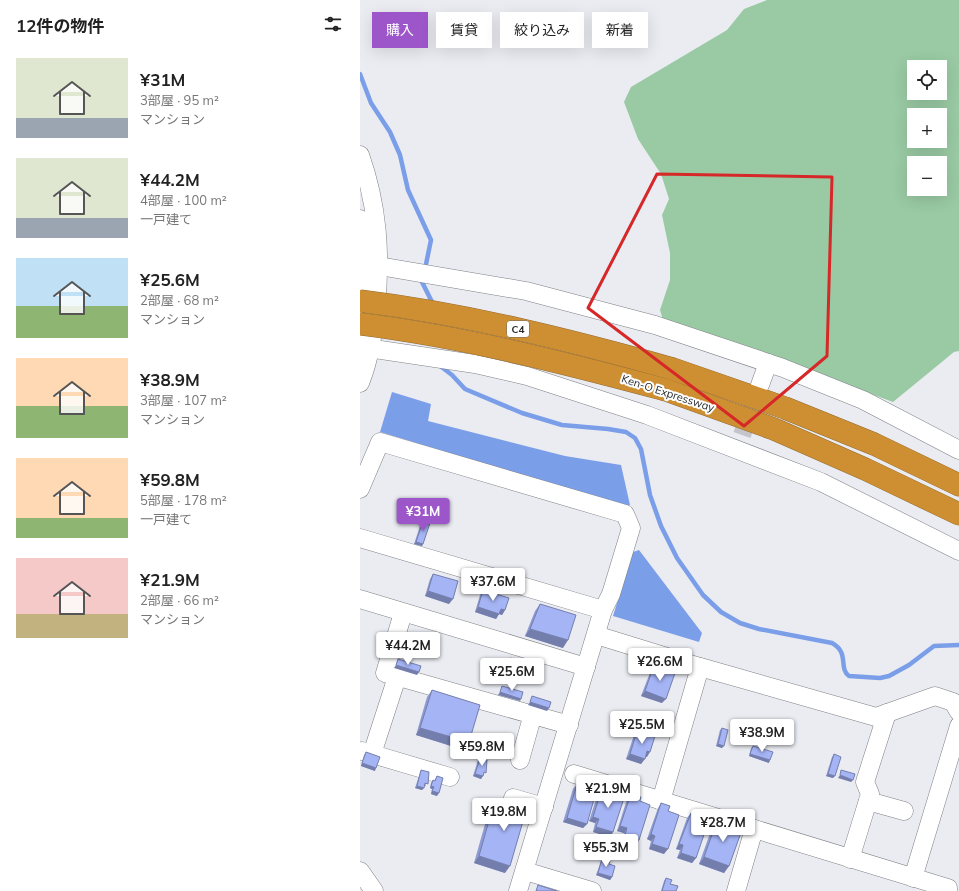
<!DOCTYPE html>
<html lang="ja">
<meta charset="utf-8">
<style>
body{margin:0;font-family:Mulish,"Noto Sans JP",sans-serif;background:#f6f6f6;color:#222;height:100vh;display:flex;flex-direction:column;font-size:15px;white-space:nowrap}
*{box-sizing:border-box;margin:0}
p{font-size:13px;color:#767676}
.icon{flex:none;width:22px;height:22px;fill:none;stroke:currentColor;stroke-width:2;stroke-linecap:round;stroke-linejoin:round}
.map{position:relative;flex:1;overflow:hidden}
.panel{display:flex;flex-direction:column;background:#fff;width:360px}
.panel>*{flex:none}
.hud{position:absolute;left:12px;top:12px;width:380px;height:36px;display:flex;gap:8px}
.controls{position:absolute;left:547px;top:60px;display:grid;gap:8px}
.controls a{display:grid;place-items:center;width:40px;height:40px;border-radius:0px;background:#fff;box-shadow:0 4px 16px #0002;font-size:20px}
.price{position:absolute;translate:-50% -34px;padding:0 9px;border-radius:4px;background:#fff;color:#222;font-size:13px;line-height:26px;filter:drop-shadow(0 1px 2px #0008)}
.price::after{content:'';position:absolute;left:50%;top:24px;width:12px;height:9px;margin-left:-6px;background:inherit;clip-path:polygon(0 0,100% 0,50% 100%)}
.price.on{background:#9d56ca;color:#fff}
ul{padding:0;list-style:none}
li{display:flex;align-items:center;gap:12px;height:100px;padding:0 16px}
li span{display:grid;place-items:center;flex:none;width:112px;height:80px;border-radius:0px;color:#555}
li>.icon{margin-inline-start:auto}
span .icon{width:48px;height:48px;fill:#fffc;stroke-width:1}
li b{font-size:17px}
h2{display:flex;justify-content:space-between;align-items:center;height:48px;padding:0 16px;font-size:17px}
.tag{padding:0 14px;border-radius:0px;background:#fff;box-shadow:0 4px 16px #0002;font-size:14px;line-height:36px}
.tag.on{background:#9d56ca;color:#fff}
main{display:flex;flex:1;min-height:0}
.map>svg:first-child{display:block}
</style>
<main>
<section class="panel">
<h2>12件の物件<svg class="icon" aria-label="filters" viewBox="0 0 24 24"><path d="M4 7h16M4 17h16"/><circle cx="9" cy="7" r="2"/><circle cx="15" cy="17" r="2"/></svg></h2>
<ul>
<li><span style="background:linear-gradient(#dfe7d0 75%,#9aa5b1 0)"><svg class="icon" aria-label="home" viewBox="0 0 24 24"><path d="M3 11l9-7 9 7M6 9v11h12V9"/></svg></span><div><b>¥31M</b><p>3部屋 · 95 m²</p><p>マンション</p></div></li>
<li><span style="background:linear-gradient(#dfe7d0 75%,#9aa5b1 0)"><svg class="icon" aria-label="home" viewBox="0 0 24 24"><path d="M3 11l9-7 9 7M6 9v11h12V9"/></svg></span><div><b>¥44.2M</b><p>4部屋 · 100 m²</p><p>一戸建て</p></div></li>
<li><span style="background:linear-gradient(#bfe0f5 60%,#8fb573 0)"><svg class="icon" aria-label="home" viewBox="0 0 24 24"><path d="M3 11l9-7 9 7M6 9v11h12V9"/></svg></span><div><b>¥25.6M</b><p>2部屋 · 68 m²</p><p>マンション</p></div></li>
<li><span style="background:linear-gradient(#ffd9b3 60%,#8fb573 0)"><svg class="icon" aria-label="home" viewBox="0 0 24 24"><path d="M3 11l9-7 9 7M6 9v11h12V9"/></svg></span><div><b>¥38.9M</b><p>3部屋 · 107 m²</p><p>マンション</p></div></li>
<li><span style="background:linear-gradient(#ffd9b3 75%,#8fb573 0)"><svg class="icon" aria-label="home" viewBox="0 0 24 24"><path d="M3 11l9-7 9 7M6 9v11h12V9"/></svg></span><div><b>¥59.8M</b><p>5部屋 · 178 m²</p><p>一戸建て</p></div></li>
<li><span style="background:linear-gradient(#f6c9c9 70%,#c2b280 0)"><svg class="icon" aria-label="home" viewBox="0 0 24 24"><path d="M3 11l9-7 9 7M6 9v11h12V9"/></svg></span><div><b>¥21.9M</b><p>2部屋 · 66 m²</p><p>マンション</p></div></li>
</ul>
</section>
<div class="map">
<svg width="599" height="891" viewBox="0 0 599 891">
<rect width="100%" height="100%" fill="#eaecf2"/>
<path fill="#99caa3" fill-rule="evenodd" d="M407,0h192v351l-5,1 -61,50 -102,-38 -128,-44 -3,-10 10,-30v-27l-8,-38 7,-16 -8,-25 -23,-35 -14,-37 7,-15 96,-57 17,-21zM554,67h26v26h-26zM554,115h26v26h-26zM554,163h26v26h-26z"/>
<g fill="#7b9ee9">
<polygon points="32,392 71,404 68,421 205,456 261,465 270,505 263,506 20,432"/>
<polygon points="279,550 342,633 339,642 253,616 273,552"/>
</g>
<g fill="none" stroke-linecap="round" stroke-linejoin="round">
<g stroke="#7b9ee9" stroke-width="4.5">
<polyline points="0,74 11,103 30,132 40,155 48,190 71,240 65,269"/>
<polyline points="60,278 74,306"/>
<path d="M79,365l13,10 13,14 57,24 40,12 46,4 18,3 9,6 6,11 9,46 11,31 16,32 26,37 18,17 19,11 19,6 73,14c18,10 6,25 17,33l31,2 9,-2 20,-11 25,-19 25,-1"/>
</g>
<polyline stroke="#c3c5ca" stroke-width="18" stroke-dasharray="18 9" stroke-linecap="butt" points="382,435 400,385"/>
<g stroke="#7f8086" stroke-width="19">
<g id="minor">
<path d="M0,155c18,51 21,99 16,151 -3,28 -6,52 -16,77"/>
<polyline points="0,219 4,262 1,338"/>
<polyline points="19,266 166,291 295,325 423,368 503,400 599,450"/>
<polyline points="0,347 115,364 167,376 287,415 461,482 599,551"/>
<polyline points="400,385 408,363"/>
<polyline points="0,489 20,442 265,514 271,528 251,594 243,610"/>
<polyline points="0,538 243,610 158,891"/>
<polyline points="0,599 226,667"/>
<polyline points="43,613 25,673 209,725"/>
<polyline points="236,635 340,667 301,801"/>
<polyline points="340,667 516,717 575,696 593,702 599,712"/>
<polyline points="2,751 90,777"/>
<polyline points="12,754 37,677"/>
<polyline points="160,760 173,714"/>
<polyline points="214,774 588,888 588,891"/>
<polyline points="153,798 184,807"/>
<polyline points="508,801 544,811"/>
<polyline points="490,859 510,794 505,782 527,713"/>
<polyline points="0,871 14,891"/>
<polyline points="165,871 232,891"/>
<polyline points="553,878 599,726"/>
<polyline points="376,891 394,829"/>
</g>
</g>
<g stroke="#946c31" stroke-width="23">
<g id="highway">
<polyline points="313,369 425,408 514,444 599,485"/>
<polyline points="306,390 414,429 505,469 599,514"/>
</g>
</g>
<use href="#minor" stroke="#fff" stroke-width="18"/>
<use href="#highway" stroke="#ce8f33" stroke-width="22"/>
<g stroke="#946c31" stroke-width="23" stroke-linecap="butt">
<g id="highway-bridge">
<path d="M0,301c106,13 210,39 313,68"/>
<path d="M0,324c104,13 205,39 306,66"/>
</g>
</g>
<use href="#highway-bridge" stroke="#ce8f33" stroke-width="22"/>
</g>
<g fill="#8e9bd3">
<polygon points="69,504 69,523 62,546 54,544 61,523 63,521 67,506"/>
<polygon points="73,574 89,604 65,596 70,579"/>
<polygon points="123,590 145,610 142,615 139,614 136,619 115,612 120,595"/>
<polygon points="180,604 203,648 165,636 175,611"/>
<polygon points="294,665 302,703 281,696 291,670"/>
<polygon points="72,690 109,742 104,750 56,735 67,697"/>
<polygon points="362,728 362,748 356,746 360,730"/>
<polygon points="277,731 287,757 285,757 281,764 266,759 274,735"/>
<polygon points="393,746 409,763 389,756 391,748"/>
<polygon points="6,752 15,771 1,766 4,755"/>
<polygon points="474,754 473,778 466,776 472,757"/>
<polygon points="120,758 124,775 123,775 121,779 113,776 118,760"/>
<polygon points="61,770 66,786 64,786 62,790 55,788"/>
<polygon points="77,776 77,796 71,794 72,789 70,788 71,783 73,780 74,781"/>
<polygon points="217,784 227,824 223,828 203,822 213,789"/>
<polygon points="243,785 253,791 253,832 250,837 233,832 235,823 229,821 239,790"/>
<polygon points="271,794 280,801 279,840 276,845 261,840 264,833 257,831 267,799"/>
<polygon points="301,803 308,811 304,854 289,849 291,841 287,839 298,808"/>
<polygon points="132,810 145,873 114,863 127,817"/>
<polygon points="331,813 337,819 336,858 332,863 317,858 320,850 316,849 327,818"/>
<polygon points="358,818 367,825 376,829 378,825 369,866 364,873 339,864 353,825"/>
<polygon points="242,859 249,864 252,877 250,880 236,875 241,861"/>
<polygon points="306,878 310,884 316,891 301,891 304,881"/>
</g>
<g fill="#747eac">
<polygon points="64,519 70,521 68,524 62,522"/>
<polygon points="56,542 63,544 62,546 54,544"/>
<polygon points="68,591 93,599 89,604 65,596"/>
<polygon points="118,607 141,609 145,610 142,615 139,614 136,619 115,612"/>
<polygon points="170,629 208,640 203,648 165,636"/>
<polygon points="148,664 173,672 171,674 146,666"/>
<polygon points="36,665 59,672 57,675 34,668"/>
<polygon points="285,691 306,699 302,703 281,696"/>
<polygon points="140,692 161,699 160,701 138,695"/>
<polygon points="170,702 189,708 187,711 168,705"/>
<polygon points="60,728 109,742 104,750 56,735"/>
<polygon points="358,744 364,746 362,748 356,746"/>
<polygon points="287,751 290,752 287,757 284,756"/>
<polygon points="270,754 285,759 281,764 266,759"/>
<polygon points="390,754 410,760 409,763 389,756"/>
<polygon points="2,763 16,768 15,771 1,766"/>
<polygon points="115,774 123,776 121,779 113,776"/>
<polygon points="468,774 475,776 473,778 466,776"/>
<polygon points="480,775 493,780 491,782 478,778"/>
<polygon points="57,786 64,788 62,790 55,788"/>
<polygon points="71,786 74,787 72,789 70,788"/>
<polygon points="72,791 79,793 77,796 71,794"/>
<polygon points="233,817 239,819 235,823 229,821"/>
<polygon points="207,818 227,824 223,828 203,822"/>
<polygon points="260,826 267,828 264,833 257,831"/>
<polygon points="236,827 253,832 250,837 233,832"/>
<polygon points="291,834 295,836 291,841 287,839"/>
<polygon points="265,835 279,840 276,845 261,840"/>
<polygon points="292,844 308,849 304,854 289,849"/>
<polygon points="319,844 323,845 320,850 316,849"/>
<polygon points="321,853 336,858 332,863 317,858"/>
<polygon points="119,856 150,866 145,873 114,863"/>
<polygon points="344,857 369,866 364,873 339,864"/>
<polygon points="238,873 252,877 250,880 236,875"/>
</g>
<g fill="#a5b4f5" stroke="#747eac">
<polygon points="69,504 75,506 70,521 64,519"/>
<polygon points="63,521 70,523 63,544 56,542"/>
<polygon points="73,574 98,581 93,599 68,591"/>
<polygon points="123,590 149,598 145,610 141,609 139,614 118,607"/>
<polygon points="180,604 216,615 208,640 170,629"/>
<polygon points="150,658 175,665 173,672 148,664"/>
<polygon points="38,659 61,666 59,672 36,665"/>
<polygon points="294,665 315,673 306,699 285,691"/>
<polygon points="142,686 163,692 161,699 140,692"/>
<polygon points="72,690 120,705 109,742 60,728"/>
<polygon points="172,696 191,702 189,708 170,702"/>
<polygon points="362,728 368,730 364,746 358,744"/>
<polygon points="277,731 295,736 290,752 287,751 285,759 270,754"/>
<polygon points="393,746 413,752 410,760 390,754"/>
<polygon points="6,752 20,757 16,768 2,763"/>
<polygon points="474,754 481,757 475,776 468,774"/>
<polygon points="120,758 127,760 126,773 124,772 123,776 115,774"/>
<polygon points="61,770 69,772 68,784 65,783 64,788 57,786"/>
<polygon points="481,770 495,774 493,780 480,775"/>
<polygon points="77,776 83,778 79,793 72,791 74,787 71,786 73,780 75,781"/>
<polygon points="217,784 236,792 227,824 207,818"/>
<polygon points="243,785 254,789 253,791 265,795 253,832 236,827 239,819 233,817"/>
<polygon points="271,794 281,797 280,801 290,805 279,840 265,835 267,828 260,826"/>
<polygon points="149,799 168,804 150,866 119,856 132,810"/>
<polygon points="301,803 310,806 308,811 319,815 308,849 292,844 295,836 291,834"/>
<polygon points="331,813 338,816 337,819 348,823 336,858 321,853 323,845 319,844"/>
<polygon points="358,818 368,821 367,825 377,829 378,825 383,827 369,866 344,857"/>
<polygon points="242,859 250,861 249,864 255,866 252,877 238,873"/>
<polygon points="306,878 312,880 310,884 318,886 316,891 302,891"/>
<polygon points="178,885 197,891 176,891"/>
</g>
<path fill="none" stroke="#d62828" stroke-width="3" stroke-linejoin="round" d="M297,174l175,3 -5,179 -83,70 -156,-118z"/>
<g text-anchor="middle" stroke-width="4" stroke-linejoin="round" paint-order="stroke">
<rect fill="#fff" stroke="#696a6b" stroke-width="1" x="147" y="321" width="22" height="16" rx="3"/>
<g font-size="10" font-weight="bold" fill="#292a2c">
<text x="158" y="333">C4</text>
</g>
<g font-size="11" fill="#292a2c" stroke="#fff">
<text transform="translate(308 393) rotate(18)" y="4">Ken-O Expressway</text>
</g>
</g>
</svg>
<div class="controls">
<a><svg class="icon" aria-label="locate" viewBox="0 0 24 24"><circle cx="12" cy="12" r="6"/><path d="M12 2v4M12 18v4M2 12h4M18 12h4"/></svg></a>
<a>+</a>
<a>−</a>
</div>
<b class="price on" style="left:63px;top:532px">¥31M</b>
<b class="price" style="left:133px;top:602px">¥37.6M</b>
<b class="price" style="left:48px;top:666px">¥44.2M</b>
<b class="price" style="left:300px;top:682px">¥26.6M</b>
<b class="price" style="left:152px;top:692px">¥25.6M</b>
<b class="price" style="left:282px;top:745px">¥25.5M</b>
<b class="price" style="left:402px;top:753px">¥38.9M</b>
<b class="price" style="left:122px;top:767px">¥59.8M</b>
<b class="price" style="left:248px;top:809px">¥21.9M</b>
<b class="price" style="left:144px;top:832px">¥19.8M</b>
<b class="price" style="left:363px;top:843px">¥28.7M</b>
<b class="price" style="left:246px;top:868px">¥55.3M</b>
<div class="hud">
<a class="tag on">購入</a>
<a class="tag">賃貸</a>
<a class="tag">絞り込み</a>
<a class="tag">新着</a>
</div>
</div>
</main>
